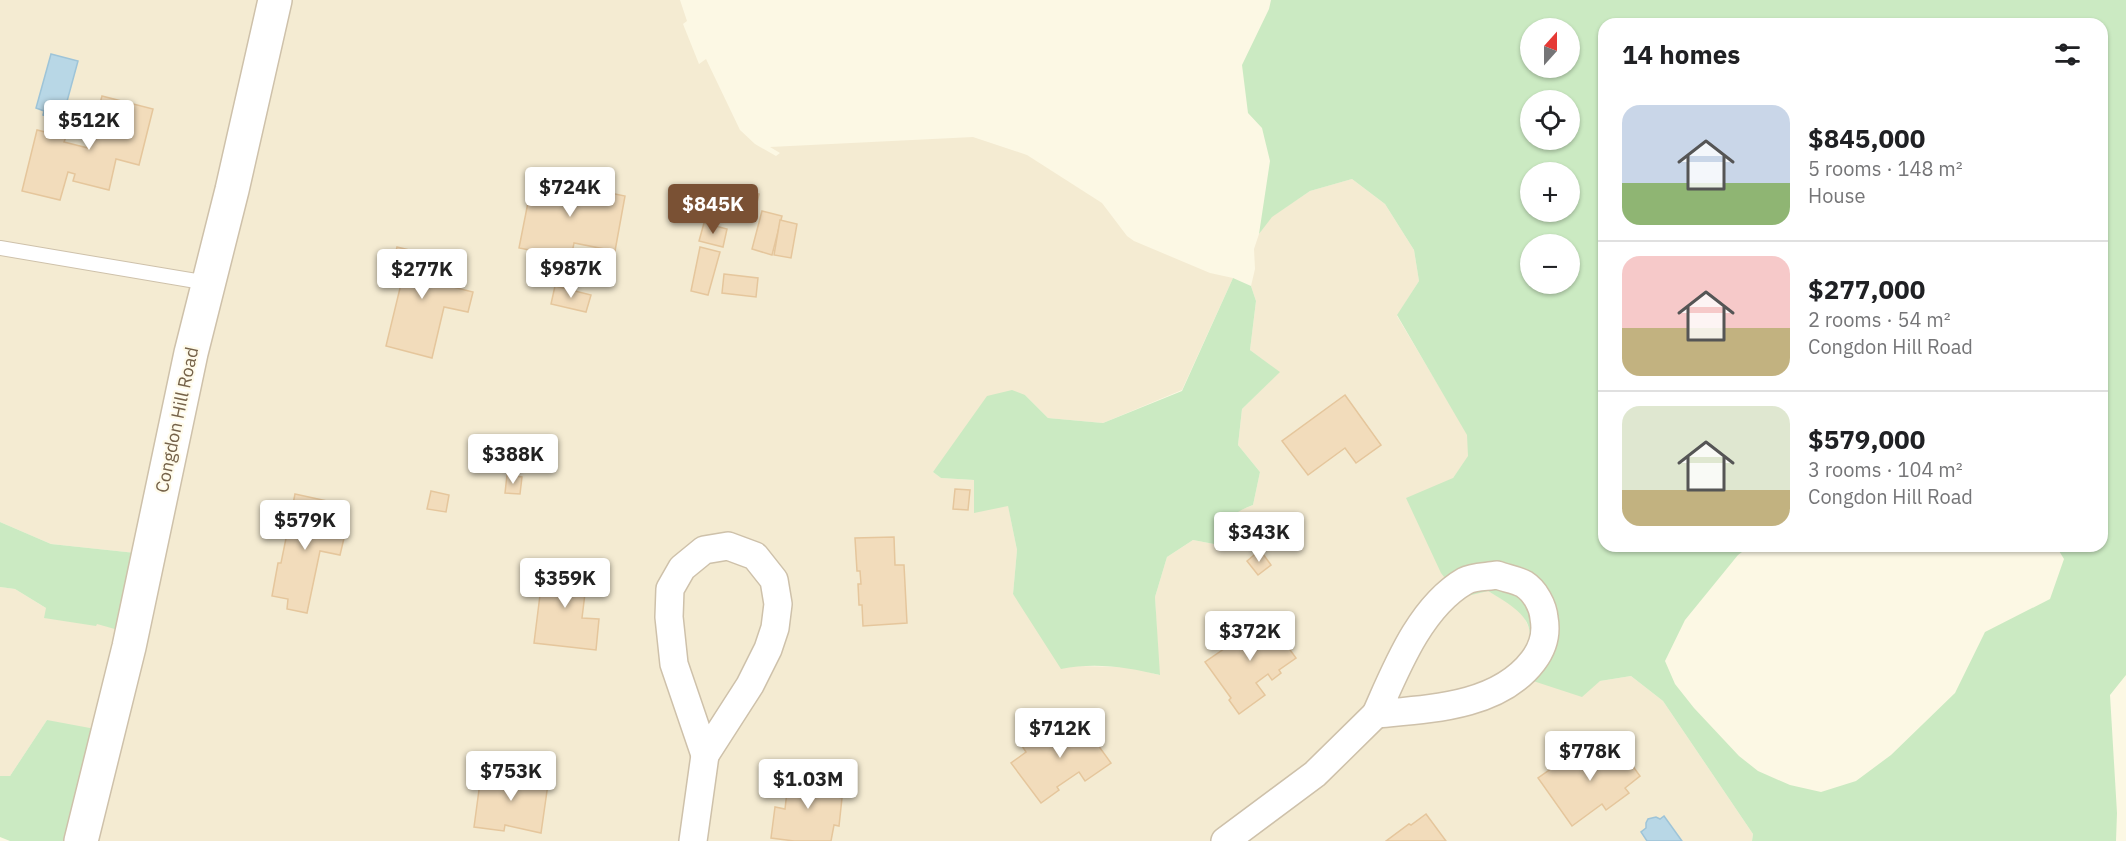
<!DOCTYPE html>
<meta charset="utf-8">
<style>
body{margin:0;font-family:"IBM Plex Sans",sans-serif;background:#f6f6f6;color:#202124;height:100vh;display:flex;flex-direction:column;font-size:22px;white-space:nowrap}
*{box-sizing:border-box;margin:0}
p{font-size:20px;color:#757577}
.icon{flex:none;width:33px;height:33px;fill:none;stroke:currentColor;stroke-width:2;stroke-linecap:round;stroke-linejoin:round}
.map{position:relative;flex:1;overflow:hidden}
.drawer{position:absolute;left:1598px;top:18px;width:510px;height:534px;display:flex;flex-direction:column;background:#fff;border-radius:18px;box-shadow:0 2px 4px #0004}
.drawer>*{flex:none}
.needle{width:39px;rotate:21deg}
.fabs{position:absolute;left:1520px;top:18px;display:grid;gap:12px}
.fabs a{display:grid;place-items:center;width:60px;height:60px;border-radius:50%;background:#fff;box-shadow:0 2px 4px #0004;font-size:30px}
.price{position:absolute;translate:-50% -51px;padding:0 14px;border-radius:6px;background:#fff;color:#222;font-size:20px;line-height:39px;filter:drop-shadow(0 2px 3px #0008)}
.price::after{content:'';position:absolute;left:50%;top:36px;width:18px;height:14px;margin-left:-9px;background:inherit;clip-path:polygon(0 0,100% 0,50% 100%)}
.price.active{background:#7a5134;color:#fff}
ul{padding:0;list-style:none}
li{display:flex;align-items:center;gap:18px;height:150px;padding:0 24px}
li+li{border-top:2px solid #e0e0e0}
li span{display:grid;place-items:center;flex:none;width:168px;height:120px;border-radius:18px;color:#555}
li>.icon{margin-inline-start:auto}
span .icon{width:72px;height:72px;fill:#fffc;stroke-width:1}
li b{font-size:26px}
h2{display:flex;justify-content:space-between;align-items:center;height:72px;padding:0 24px;font-size:26px}
.map>svg:first-child{display:block}
</style>
<div class="map">
<svg width="2126" height="841" viewBox="0 0 2126 841">
<rect width="100%" height="100%" fill="#fcf8e4"/>
<polygon fill="#f4ebd2" points="0,0 680,0 687,21 683,24 699,64 706,59 740,130 755,144 776,156 780,153 770,147 973,137 1027,155 1102,203 1127,236 1134,241 1210,273 1233,278 1182,390 1103,423 1048,418 1025,395 933,472 941,478 974,480 1008,505 1017,550 1013,594 1076,666 1129,667 1159,675 1155,597 1167,557 1193,540 1214,544 1226,521 1233,513 1253,505 1260,472 1238,445 1242,409 1279,372 1250,350 1256,301 1251,286 1255,269 1254,249 1259,234 1271,217 1310,191 1352,179 1385,204 1414,250 1419,281 1397,316 1468,435 1468,457 1453,478 1488,591 1514,606 1524,617 1529,628 1531,644 1600,681 1631,676 1663,701 1753,834 1752,841 81,841 47,720 10,776 0,776 0,587 15,589 54,613 145,554 51,544 0,522"/>
<g fill="#cbeac2" fill-rule="evenodd">
<path d="M1271,0h855v675l-16,20 7,118 -1,28h-364l1,-7 -90,-133 -32,-25 -31,5 -18,16 -58,-19c11,-52 12,-59 -36,-87l-29,7 -4,-7 -14,-18 -35,-75 47,-20 15,-22 -1,-21 -70,-120 22,-34 -5,-31 -29,-46 -33,-25 -42,12 -38,26 -13,17 11,-73 -8,-33 -14,-15 -6,-48 27,-56zM1604,24h498v522h-46l8,13 -14,40 -65,33 -30,61 -64,62 -35,26 -35,11 -31,-7 -32,-14 -19,-15 -45,-48 -19,-24 -10,-23 20,-41 53,-65 12,-9h-146zM1530,28h39v40h-39zM1530,100h39v40h-39zM1530,172h39v40h-39zM1530,244h39v40h-39z"/>
<path d="M1233,278l18,8 5,15 -6,49 30,22 -38,37 -4,36 22,27 -7,33c-27,11 -26,14 -39,39l-21,-4 -26,17 -12,40 5,78c-32,-8 -66,-13 -99,-6l-48,-75 4,-44 -9,-44 -34,7v-33l-33,-2 -8,-6 54,-76 25,-6 13,5 23,23 55,5 79,-32z"/>
<polygon points="0,522 51,544 145,554 129,633 97,624 96,626 44,618 46,608 15,589 0,587"/>
<polygon points="47,720 106,731 81,841 10,841 0,837 0,776 10,776"/>
</g>
<g fill="#b8d7e6" stroke="#9ec4d8" stroke-width="1.5">
<polygon points="51,54 78,61 63,116 54,113 52,118 43,115 44,111 36,108"/>
<polygon points="1664,816 1682,841 1647,841 1641,832 1646,828 1646,823 1648,819 1656,817 1660,819"/>
</g>
<g fill="#f2dcbb" stroke="#e5c69c" stroke-width="1.5">
<polygon points="102,96 153,109 139,165 116,159 109,190 73,181 75,174 68,172 60,200 22,191 37,130 66,137 64,142 88,148"/>
<polygon points="533,177 625,196 615,251 574,243 571,258 519,248"/>
<polygon points="708,186 724,189 720,207 705,204"/>
<polygon points="745,191 759,194 754,215 740,212"/>
<polygon points="762,211 782,216 772,255 752,249"/>
<polygon points="780,220 797,224 791,258 774,255"/>
<polygon points="704,223 727,229 723,247 699,241"/>
<polygon points="397,247 455,261 449,286 473,292 468,312 444,307 432,358 386,346 401,284 389,281"/>
<polygon points="700,247 720,252 708,295 691,291"/>
<polygon points="724,274 758,278 756,297 722,293"/>
<polygon points="555,286 591,295 586,312 551,304"/>
<polygon points="1345,395 1381,445 1356,463 1345,448 1308,475 1282,441"/>
<polygon points="507,475 522,477 520,494 505,493"/>
<polygon points="955,489 970,490 968,510 953,509"/>
<polygon points="431,491 449,495 446,512 427,509"/>
<polygon points="295,494 332,502 327,530 345,534 340,555 320,551 307,613 287,609 288,599 272,596 278,563 281,563"/>
<polygon points="894,537 895,565 904,565 907,623 863,626 862,605 859,605 858,584 861,584 860,571 857,571 855,538"/>
<polygon points="1260,550 1271,565 1258,575 1247,561"/>
<polygon points="544,563 588,569 582,618 599,619 596,650 534,643"/>
<polygon points="1267,618 1296,658 1279,670 1281,673 1272,680 1268,674 1256,683 1265,695 1239,714 1229,700 1231,698 1205,662 1231,644 1227,638 1251,620 1255,626"/>
<polygon points="1077,716 1111,763 1085,781 1079,772 1057,787 1059,790 1041,803 1011,763 1026,752 1022,746 1045,730 1049,736"/>
<polygon points="1611,736 1640,776 1625,788 1629,793 1606,810 1602,804 1572,826 1538,778 1565,759 1571,769 1594,752 1592,750"/>
<polygon points="505,771 536,775 535,782 548,784 541,833 505,825 504,831 474,827 481,775 504,778"/>
<polygon points="789,774 839,780 837,797 842,798 839,826 834,825 831,841 794,841 771,838 775,807 785,809"/>
<polygon points="1426,814 1446,841 1386,841 1409,824 1411,825"/>
</g>
<g fill="none" stroke-linecap="round" stroke-linejoin="round">
<g stroke="#cec1aa" stroke-width="16">
<polyline id="service" points="0,248 208,283"/>
</g>
<g stroke="#cec1aa" stroke-width="30">
<g id="minor">
<polygon points="728,546 755,556 774,580 778,604 775,628 768,649 750,685 705,755 674,664 669,617 670,589 682,568 704,550"/>
<path d="M1497,575c8,3 20,5 27,9 11,7 19,22 20,34 3,16 -1,30 -11,43 -35,46 -104,48 -157,53 20,-45 44,-107 89,-133 9,-5 23,-4 32,-6z"/>
<polyline points="693,841 705,755"/>
<polyline points="1225,841 1315,774 1376,714"/>
</g>
</g>
<g stroke="#cec1aa" stroke-width="36">
<polyline id="tertiary" points="81,841 129,647 191,353 232,190 275,0"/>
</g>
<use href="#service" stroke="#fff" stroke-width="14"/>
<use href="#minor" stroke="#fff" stroke-width="27"/>
<use href="#tertiary" stroke="#fff" stroke-width="33"/>
</g>
<g text-anchor="middle" stroke-width="4.5" stroke-linejoin="round" paint-order="stroke">
<g font-size="18" fill="#756249" stroke="#fffbeb">
<text transform="translate(177 420) rotate(-78)" y="6">Congdon Hill Road</text>
</g>
</g>
</svg>
<div class="fabs">
<a><svg class="needle" viewBox="-14 -14 28 28"><path d="M0-13l5 13h-10z" fill="#e53935"/><path d="M0 13l5-13h-10z" fill="#757577"/></svg></a>
<a><svg class="icon" aria-label="locate" viewBox="0 0 24 24"><circle cx="12" cy="12" r="6"/><path d="M12 2v4M12 18v4M2 12h4M18 12h4"/></svg></a>
<a>+</a>
<a>−</a>
</div>
<b class="price" style="left:89px;top:151px">$512K</b>
<b class="price" style="left:570px;top:218px">$724K</b>
<b class="price active" style="left:713px;top:235px">$845K</b>
<b class="price" style="left:571px;top:299px">$987K</b>
<b class="price" style="left:422px;top:300px">$277K</b>
<b class="price" style="left:513px;top:485px">$388K</b>
<b class="price" style="left:305px;top:551px">$579K</b>
<b class="price" style="left:1259px;top:563px">$343K</b>
<b class="price" style="left:565px;top:609px">$359K</b>
<b class="price" style="left:1250px;top:662px">$372K</b>
<b class="price" style="left:1060px;top:759px">$712K</b>
<b class="price" style="left:1590px;top:782px">$778K</b>
<b class="price" style="left:511px;top:802px">$753K</b>
<b class="price" style="left:808px;top:810px">$1.03M</b>
<section class="drawer">
<h2>14 homes<svg class="icon" aria-label="filters" viewBox="0 0 24 24"><path d="M4 7h16M4 17h16"/><circle cx="9" cy="7" r="2"/><circle cx="15" cy="17" r="2"/></svg></h2>
<ul>
<li><span style="background:linear-gradient(#c9d6e8 65%,#8fb573 0)"><svg class="icon" aria-label="home" viewBox="0 0 24 24"><path d="M3 11l9-7 9 7M6 9v11h12V9"/></svg></span><div><b>$845,000</b><p>5 rooms · 148 m²</p><p>House</p></div></li>
<li><span style="background:linear-gradient(#f6c9c9 60%,#c2b280 0)"><svg class="icon" aria-label="home" viewBox="0 0 24 24"><path d="M3 11l9-7 9 7M6 9v11h12V9"/></svg></span><div><b>$277,000</b><p>2 rooms · 54 m²</p><p>Congdon Hill Road</p></div></li>
<li><span style="background:linear-gradient(#dfe7d0 70%,#c2b280 0)"><svg class="icon" aria-label="home" viewBox="0 0 24 24"><path d="M3 11l9-7 9 7M6 9v11h12V9"/></svg></span><div><b>$579,000</b><p>3 rooms · 104 m²</p><p>Congdon Hill Road</p></div></li>
</ul>
</section>
</div>
